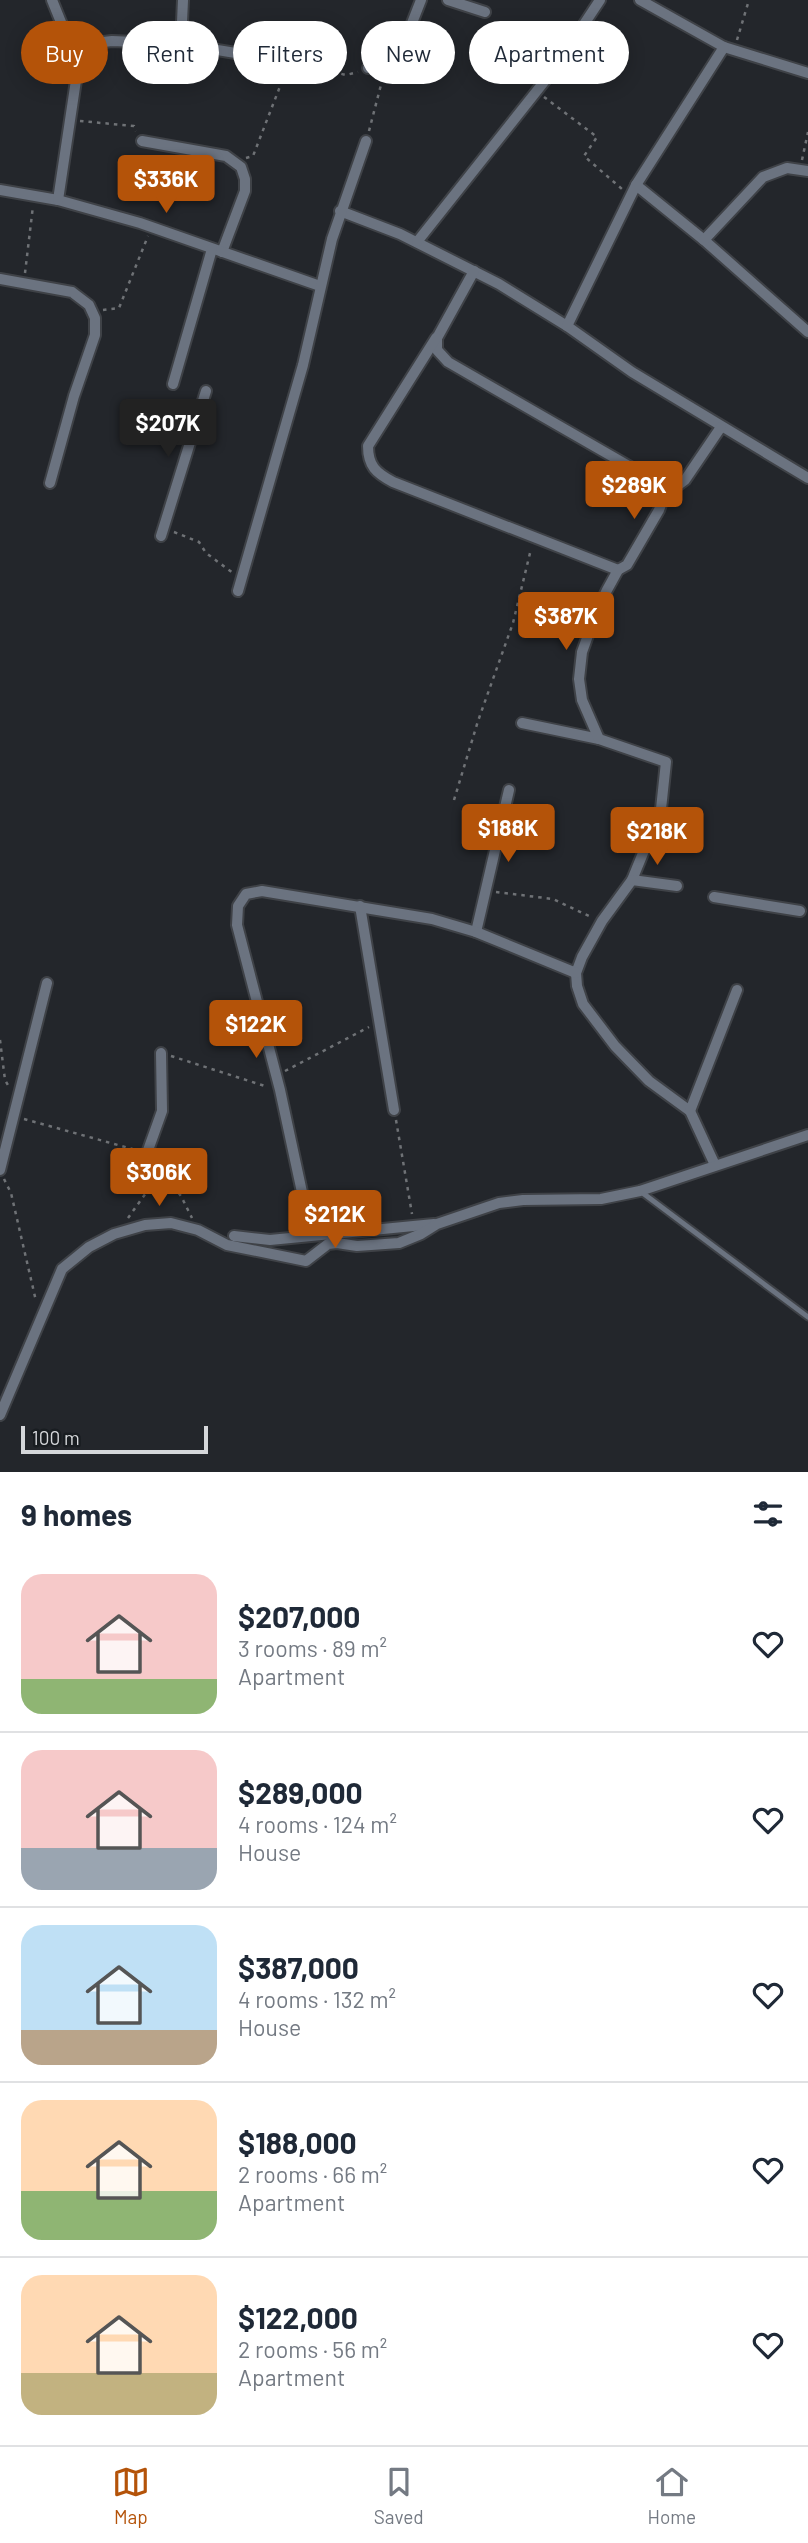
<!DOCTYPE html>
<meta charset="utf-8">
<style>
body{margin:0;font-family:Barlow,sans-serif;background:#f2f2f3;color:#1f2937;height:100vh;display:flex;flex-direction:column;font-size:26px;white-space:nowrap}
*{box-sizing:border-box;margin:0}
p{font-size:23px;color:#747a83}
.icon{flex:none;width:38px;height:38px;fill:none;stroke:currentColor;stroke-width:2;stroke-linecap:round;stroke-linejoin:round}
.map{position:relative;height:1472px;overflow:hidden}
.details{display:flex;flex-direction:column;background:#fff;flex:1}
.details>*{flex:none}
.top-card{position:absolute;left:21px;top:21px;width:766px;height:63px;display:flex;gap:14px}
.scale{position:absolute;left:21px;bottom:18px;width:187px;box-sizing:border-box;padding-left:7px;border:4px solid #d5d7da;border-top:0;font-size:19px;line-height:24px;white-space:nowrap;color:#d5d7da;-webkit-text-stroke:5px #191d21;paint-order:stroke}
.price{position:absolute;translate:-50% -60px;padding:0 16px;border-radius:7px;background:#b45309;color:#fff;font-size:23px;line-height:46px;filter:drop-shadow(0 2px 4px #0008)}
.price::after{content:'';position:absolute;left:50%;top:42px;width:21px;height:16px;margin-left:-10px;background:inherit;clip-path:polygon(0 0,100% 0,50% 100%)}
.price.selected{background:#222;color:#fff}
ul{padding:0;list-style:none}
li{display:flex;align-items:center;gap:21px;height:175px;padding:0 21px}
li+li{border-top:2px solid #e0e1e3}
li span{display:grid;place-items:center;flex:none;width:196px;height:140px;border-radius:21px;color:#555}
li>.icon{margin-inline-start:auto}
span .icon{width:84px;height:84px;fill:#fffc;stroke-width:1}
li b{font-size:30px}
h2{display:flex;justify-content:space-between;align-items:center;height:84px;padding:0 21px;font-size:30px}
.tag{padding:0 24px;border-radius:32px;background:#fff;box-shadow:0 4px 18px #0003;font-size:24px;line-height:63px}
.tag.selected{background:#b45309;color:#fff}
.tabs{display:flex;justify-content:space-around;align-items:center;height:98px;border-top:2px solid #e0e1e3;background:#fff;font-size:19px;color:#747a83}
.tabs a{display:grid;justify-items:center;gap:4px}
.tabs .selected{color:#b45309}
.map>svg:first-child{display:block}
</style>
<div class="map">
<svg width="808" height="1472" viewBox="0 0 808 1472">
<rect width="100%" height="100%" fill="#23262b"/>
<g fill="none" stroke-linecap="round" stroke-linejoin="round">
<g stroke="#3f4247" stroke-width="9">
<polyline id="lane" points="640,1191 808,1317"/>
</g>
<g stroke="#3f4247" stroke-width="14">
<g id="street">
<polyline points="52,0 67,37 84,52"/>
<polyline points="448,0 485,12"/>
<polyline points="640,0 724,47 808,73"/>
<polyline points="181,44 183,0"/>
<polyline points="368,68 388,67 398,59 421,0"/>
<polyline points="142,141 226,156 241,167 245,179 245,191 222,252"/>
<polyline points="636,185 704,240 808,332"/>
<polyline points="0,190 58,200 140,223 320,286"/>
<polyline points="58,200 78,67 87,48 95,43 112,41 181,44 290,62"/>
<polyline points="340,211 400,234 499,284 567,326 632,372 808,478"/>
<polyline points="704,240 763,177 787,168 808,171"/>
<polyline points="417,242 555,68 600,0"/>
<polyline points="474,271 437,338 437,350 448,362 667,488 677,486 685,480 721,427"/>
<polyline points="0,279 72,292 89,305 95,318 95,335 74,396 50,483"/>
<polyline points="567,326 636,185 724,47"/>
<path d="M436,338l-68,108c0,20 8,27 25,36l225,88"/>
<polyline points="173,384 212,249"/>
<polyline points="161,536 206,391"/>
<polyline points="238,591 303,365 332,239 366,141"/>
<polyline points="522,723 599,739 666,762 661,809 632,880 602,921 582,957 576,973 577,986 583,1004 615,1046 649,1081 690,1111 715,1165"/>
<polyline points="599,739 582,700 579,679 582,652 596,613 607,590 618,570 627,565 659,510 667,488"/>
<polyline points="632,880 677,886"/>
<polyline points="714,897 800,911"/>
<polyline points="360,906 394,1110"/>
<polyline points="476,932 509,790"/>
<polyline points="690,1111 737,990"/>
<polyline points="147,1153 162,1111 161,1053"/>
<polyline points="0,1170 47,983"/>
<polyline points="311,1234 280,1090 237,925 238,906 246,894 262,891 432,919 476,932 576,973"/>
<polyline points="234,1236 270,1240 434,1224"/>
<polyline points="0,1415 62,1269 89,1247 114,1234 145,1225 171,1223 198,1230 227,1245 306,1261 328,1244 337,1243 357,1246 399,1243 421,1234 437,1224 499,1203 523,1200 601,1199 640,1191 808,1135"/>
</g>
</g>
<g stroke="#6f7276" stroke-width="2.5" stroke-dasharray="3.5 5" stroke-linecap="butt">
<polyline points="737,40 749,0"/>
<polyline points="300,64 346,75 358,72"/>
<polyline points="544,97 597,137 584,156 622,189"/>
<polyline points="80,121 134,126 136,131"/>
<polyline points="369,131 383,77"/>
<polyline points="246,158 253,156 286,71"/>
<polyline points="802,160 808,132"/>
<polyline points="25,273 33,206"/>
<polyline points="103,310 119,308 148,236"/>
<polyline points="174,532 199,542 206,553 233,573"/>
<polyline points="454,800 478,721 513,623 531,549"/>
<polyline points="496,892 553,899 593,918"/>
<polyline points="0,1040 5,1080 9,1087"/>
<polyline points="171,1056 268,1087"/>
<polyline points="285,1071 369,1027"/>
<polyline points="24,1119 136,1150"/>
<polyline points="396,1120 412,1214"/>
<polyline points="153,1159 181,1196 192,1218"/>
<polyline points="4,1179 11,1193 36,1301"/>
<polyline points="128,1218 151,1186 154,1162"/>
</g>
<use href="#lane" stroke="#6b7380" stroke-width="5"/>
<use href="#street" stroke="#6b7380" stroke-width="10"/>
</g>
</svg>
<div class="scale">100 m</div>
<b class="price" style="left:166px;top:215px">$336K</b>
<b class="price selected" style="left:168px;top:459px">$207K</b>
<b class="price" style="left:634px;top:521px">$289K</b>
<b class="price" style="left:566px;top:652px">$387K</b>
<b class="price" style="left:508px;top:864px">$188K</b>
<b class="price" style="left:657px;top:867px">$218K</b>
<b class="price" style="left:256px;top:1060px">$122K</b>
<b class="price" style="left:159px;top:1208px">$306K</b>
<b class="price" style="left:335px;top:1250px">$212K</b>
<div class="top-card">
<a class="tag selected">Buy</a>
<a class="tag">Rent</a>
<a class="tag">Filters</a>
<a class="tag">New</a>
<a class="tag">Apartment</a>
</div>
</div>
<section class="details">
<h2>9 homes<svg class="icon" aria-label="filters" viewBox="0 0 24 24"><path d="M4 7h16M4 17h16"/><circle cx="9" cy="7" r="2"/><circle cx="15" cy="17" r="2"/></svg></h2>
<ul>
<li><span style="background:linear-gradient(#f6c9c9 75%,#8fb573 0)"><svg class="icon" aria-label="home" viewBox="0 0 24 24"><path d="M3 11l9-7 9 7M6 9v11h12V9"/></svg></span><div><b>$207,000</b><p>3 rooms · 89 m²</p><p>Apartment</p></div><svg class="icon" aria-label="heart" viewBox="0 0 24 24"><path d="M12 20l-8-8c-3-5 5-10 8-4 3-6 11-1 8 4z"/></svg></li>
<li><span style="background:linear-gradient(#f6c9c9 70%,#9aa5b1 0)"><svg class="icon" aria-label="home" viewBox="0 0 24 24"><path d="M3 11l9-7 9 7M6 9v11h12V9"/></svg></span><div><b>$289,000</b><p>4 rooms · 124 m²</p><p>House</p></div><svg class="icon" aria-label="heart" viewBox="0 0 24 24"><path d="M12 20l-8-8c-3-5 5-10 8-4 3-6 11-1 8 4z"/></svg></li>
<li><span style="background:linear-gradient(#bfe0f5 75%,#b9a48a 0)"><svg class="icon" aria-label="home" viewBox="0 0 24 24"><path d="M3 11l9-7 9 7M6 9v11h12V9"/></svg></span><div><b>$387,000</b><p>4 rooms · 132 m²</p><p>House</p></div><svg class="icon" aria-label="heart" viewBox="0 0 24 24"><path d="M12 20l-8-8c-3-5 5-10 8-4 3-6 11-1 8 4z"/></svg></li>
<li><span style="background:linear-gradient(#ffd9b3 65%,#8fb573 0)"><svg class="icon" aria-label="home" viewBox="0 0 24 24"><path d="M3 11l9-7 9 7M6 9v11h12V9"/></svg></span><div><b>$188,000</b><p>2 rooms · 66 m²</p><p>Apartment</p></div><svg class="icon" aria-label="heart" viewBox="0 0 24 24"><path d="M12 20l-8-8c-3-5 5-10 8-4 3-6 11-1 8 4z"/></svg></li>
<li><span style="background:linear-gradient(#ffd9b3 70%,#c2b280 0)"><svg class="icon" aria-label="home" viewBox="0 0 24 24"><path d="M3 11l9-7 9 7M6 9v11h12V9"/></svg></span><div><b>$122,000</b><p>2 rooms · 56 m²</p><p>Apartment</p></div><svg class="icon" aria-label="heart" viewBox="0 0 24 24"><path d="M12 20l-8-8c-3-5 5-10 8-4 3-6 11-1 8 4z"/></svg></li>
</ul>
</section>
<nav class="tabs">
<a class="selected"><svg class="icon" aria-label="map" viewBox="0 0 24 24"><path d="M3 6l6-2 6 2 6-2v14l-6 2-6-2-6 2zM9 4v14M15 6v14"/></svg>Map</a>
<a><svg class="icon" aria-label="saved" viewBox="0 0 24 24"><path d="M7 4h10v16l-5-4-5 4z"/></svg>Saved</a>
<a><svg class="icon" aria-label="home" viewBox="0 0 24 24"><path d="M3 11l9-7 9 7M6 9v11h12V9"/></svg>Home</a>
</nav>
